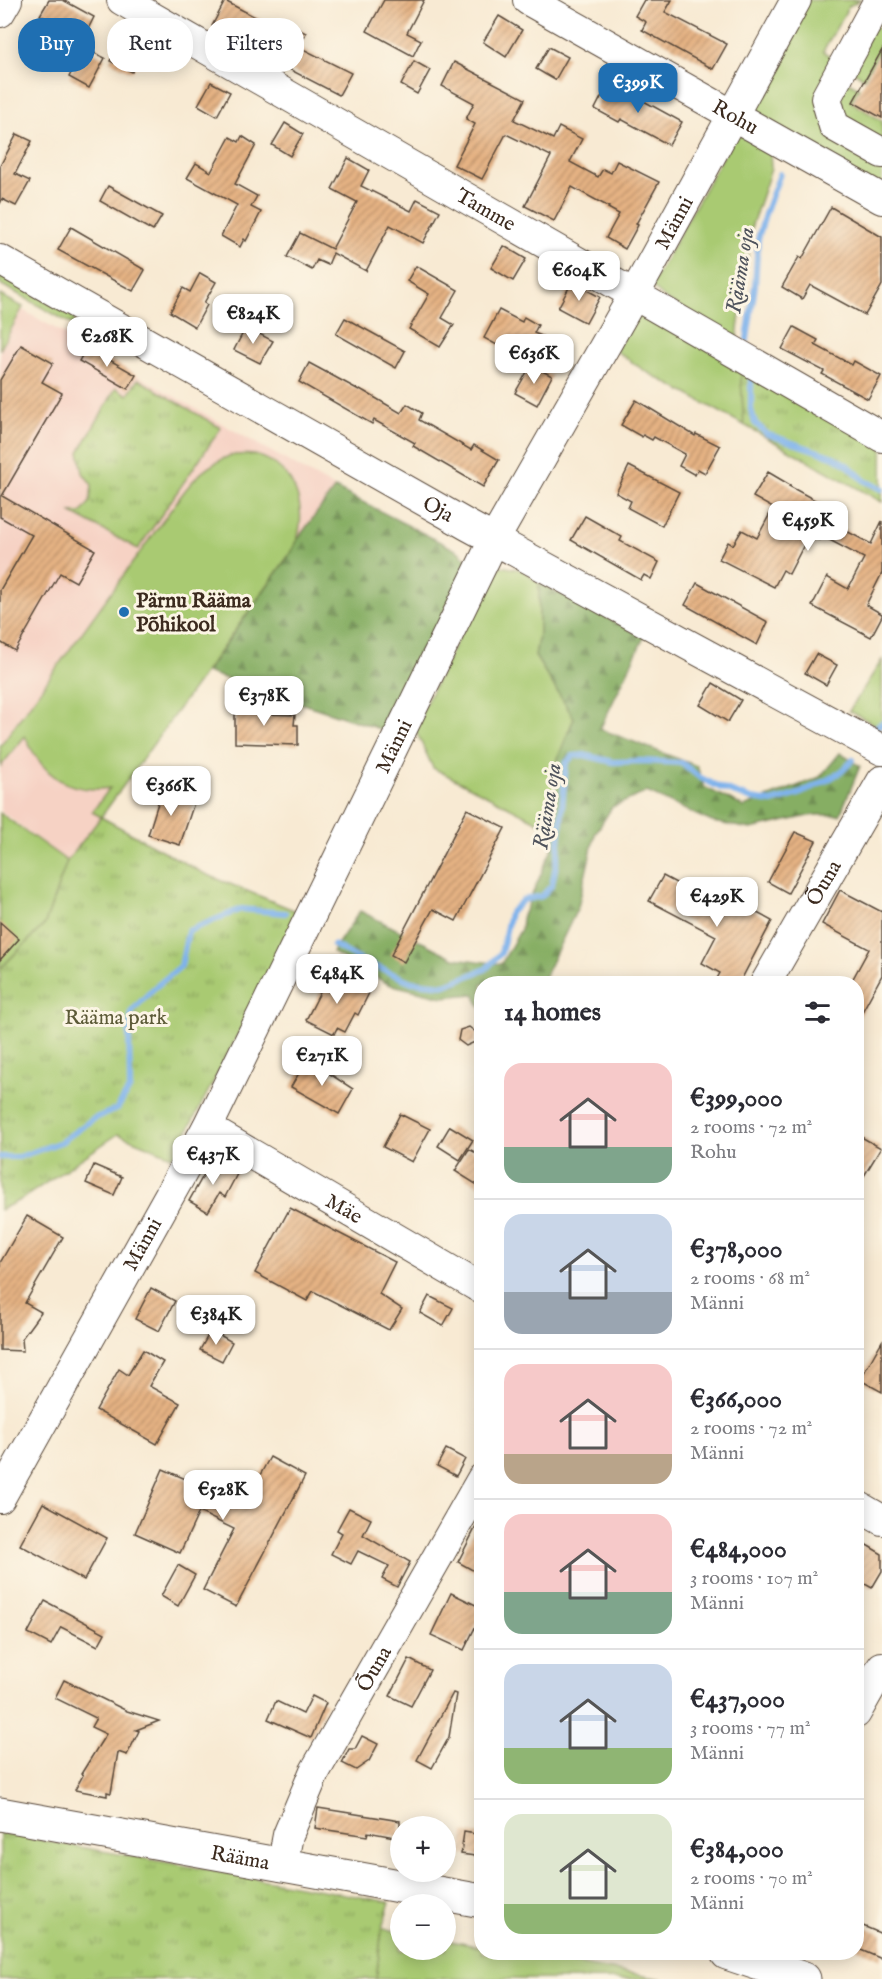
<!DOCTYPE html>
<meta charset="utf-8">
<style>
body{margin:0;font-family:"IM FELL English",serif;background:#f7f7f7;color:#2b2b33;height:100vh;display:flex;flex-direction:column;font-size:22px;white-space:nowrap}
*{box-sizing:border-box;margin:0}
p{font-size:20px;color:#7c7c81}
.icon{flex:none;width:33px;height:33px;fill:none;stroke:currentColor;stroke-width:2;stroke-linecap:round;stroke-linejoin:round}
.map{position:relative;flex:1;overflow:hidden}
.side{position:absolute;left:474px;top:976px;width:390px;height:984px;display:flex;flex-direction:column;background:#fff;border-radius:24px;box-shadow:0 3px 15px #0003}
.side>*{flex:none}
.hud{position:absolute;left:18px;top:18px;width:366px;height:54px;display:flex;gap:12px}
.controls{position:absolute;left:390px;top:1816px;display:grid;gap:12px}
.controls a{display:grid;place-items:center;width:66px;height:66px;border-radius:50%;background:#fff;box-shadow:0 3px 15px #0003;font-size:30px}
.price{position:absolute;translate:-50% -51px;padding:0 14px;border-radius:12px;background:#fff;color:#222;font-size:20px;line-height:39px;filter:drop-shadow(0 2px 3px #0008)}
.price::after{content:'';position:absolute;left:50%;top:36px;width:18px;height:14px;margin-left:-9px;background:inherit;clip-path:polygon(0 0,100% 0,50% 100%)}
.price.current{background:#1f6fb2;color:#fff}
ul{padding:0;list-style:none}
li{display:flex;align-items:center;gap:18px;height:150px;padding:0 30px}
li+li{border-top:2px solid #e1e1e2}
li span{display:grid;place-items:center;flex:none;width:168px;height:120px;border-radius:18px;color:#555}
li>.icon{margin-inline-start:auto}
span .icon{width:72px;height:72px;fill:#fffc;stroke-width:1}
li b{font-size:26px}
h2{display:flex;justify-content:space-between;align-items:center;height:72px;padding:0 30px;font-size:26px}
.tag{padding:0 21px;border-radius:24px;background:#fff;box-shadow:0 3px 15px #0003;font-size:21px;line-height:54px}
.tag.current{background:#1f6fb2;color:#fff}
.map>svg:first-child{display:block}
</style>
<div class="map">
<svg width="882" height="1979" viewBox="0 0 882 1979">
<defs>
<pattern id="forest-firs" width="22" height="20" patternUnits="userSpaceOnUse" patternTransform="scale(1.5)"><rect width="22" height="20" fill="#86ae64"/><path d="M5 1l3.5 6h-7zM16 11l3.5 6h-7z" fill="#6f8e52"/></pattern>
<pattern id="park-tufts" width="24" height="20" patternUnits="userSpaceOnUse" patternTransform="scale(1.5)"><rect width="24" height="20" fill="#a9ca72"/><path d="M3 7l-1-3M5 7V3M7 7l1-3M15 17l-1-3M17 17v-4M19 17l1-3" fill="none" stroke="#8ba45d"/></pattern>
<pattern id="building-hatch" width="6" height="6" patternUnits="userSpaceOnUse" patternTransform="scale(1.5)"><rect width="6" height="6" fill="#e5b283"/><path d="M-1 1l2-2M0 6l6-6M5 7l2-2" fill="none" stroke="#bb916b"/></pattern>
</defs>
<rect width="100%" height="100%" fill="#fcf5e5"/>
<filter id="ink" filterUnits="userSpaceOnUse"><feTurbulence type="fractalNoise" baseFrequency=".0167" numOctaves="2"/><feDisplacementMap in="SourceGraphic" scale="12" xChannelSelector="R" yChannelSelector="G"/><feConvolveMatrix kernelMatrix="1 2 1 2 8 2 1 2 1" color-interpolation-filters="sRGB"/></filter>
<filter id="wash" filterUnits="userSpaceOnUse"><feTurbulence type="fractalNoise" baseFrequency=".008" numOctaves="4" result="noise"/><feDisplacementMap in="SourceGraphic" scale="24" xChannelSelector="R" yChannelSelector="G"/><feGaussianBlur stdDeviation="1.35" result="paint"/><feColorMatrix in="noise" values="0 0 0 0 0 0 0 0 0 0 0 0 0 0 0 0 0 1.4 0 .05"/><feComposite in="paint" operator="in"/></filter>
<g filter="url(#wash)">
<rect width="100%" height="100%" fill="#f8ead3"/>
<polygon fill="#f6d2c4" points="0,297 335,488 299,537 292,551 101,817 67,861 0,810"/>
<g fill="#a9ca72" stroke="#727a48" stroke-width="1.5">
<polygon points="802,0 861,0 849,6 823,51 832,57 822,90 882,161 882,191 758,118 752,107"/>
<polygon points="872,25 882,30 882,46 864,78 847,68"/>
<polygon points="841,78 859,88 851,102 882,121 882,148 842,124"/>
<polygon points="741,134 770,148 771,169 752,225 737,337 667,300 651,286 733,138"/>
<polygon points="0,275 75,318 73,325 0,284"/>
<polygon points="0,295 23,307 0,350"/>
<polygon points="644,310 740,362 744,425 645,371 616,351 633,314"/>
<path d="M231,455c8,0 17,-1 24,0 43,11 56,61 37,96l-191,266 -9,-5 18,-24c-43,6 -68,-13 -85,-52l-24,30 -1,-20 180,-249c16,-22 27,-31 51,-42z"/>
<polygon points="500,566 523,570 539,583 539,633 535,656 574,718 558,758 552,829 433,768 414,727 481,593"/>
<polygon points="882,660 882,728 849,711"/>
<polygon points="0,813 67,861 45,924 0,969"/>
<polygon points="382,1928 400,1932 400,1950 446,1950 446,1940 481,1947 482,1953 515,1953 663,1979 376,1979"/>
</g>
<g fill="url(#forest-firs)" stroke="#606c41" stroke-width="1.5">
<polygon points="335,488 458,551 469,561 389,732 206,672 292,551 299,537"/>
<polygon points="539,583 644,637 600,729 697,766 704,787 744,807 820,777 840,753 860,766 840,815 813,815 751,829 712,822 647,792 612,807 595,834 578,907 541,984 482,984 481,1009 474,994 443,997 388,984 332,952 360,911 454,958 501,964 521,929 522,918 553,846 552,829 558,758 574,718 535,656 539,633"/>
</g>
<g fill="url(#park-tufts)" stroke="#727a48" stroke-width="1.5">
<polygon points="740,362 882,443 882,502 744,425"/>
<polygon points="138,379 221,428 138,549 70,512 81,513 90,502 92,485 83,473 79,452 116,388 128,395"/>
<polygon points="101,817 203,873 301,913 174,1157 118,1134 22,1199 0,1210 0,969 45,924 67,861"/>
<polygon points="0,1833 390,1902 382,1928 376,1979 0,1979"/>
</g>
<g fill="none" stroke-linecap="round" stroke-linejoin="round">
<g stroke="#7eb2ec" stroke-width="6">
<polyline points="747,339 755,286 758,239 765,214 780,174"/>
<polyline points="751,375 751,410 755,423 767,434 834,457 850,467 865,481 882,489"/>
<polyline points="874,729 882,723"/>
<polyline points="334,945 360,960 412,982 445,985 486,969 501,953 510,913 523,900 542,896 552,885 558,854 566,763 573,756 584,755 613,762 642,761 682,763 699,777 721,788 752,799 772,802 799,794 829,779 842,771 853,760"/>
<polyline points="0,1157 19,1157 61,1142 93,1119 117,1109 130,1088 129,1032 132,1011 153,989 181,966 188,931 241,909 285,913"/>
</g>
</g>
<g id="blocks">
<g fill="url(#building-hatch)">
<polygon points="49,0 63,0 94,17 80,45 64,36 68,30 40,15"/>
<polygon points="384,0 424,0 407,33 421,40 413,56 367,31"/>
<polygon points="644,0 672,0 665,12 727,44 713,69 642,30 646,22 635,16"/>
<polygon points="225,1 276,28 280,20 306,33 299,47 351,73 339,95 281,65 285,55 244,34 240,41 212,26"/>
<polygon points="499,16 522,30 506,57 483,42"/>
<polygon points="124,33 146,43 132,72 110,61"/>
<polygon points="549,47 568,57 555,80 536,69"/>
<polygon points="84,48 105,58 89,88 69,77"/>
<polygon points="882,50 882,118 853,102"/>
<polygon points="414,61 430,70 417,94 401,85"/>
<polygon points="454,62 525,99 514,120 553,139 559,127 582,139 570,162 598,177 603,169 611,173 617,161 659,182 636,224 638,225 625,249 606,238 619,214 608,208 609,207 572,187 554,221 525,206 551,156 506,134 482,179 454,165 475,124 466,119 474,103 442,86"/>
<polygon points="211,82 230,92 217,116 198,105"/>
<polygon points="609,82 682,122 669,145 621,119 619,122 595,109"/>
<polygon points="285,123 303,134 290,156 272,145"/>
<polygon points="17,134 32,141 15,174 30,181 16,206 2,199 0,204 0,166"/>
<polygon points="242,136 256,145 235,184 257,196 251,207 261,212 246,241 244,239 240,247 221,236 237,205 187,178 196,163 211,172 230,137 239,142"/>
<polygon points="348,158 369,170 361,186 411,211 417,199 440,211 423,243 390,225 366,271 333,253 328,265 317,260 312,270 287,257 300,233 332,249 357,202 332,189"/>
<polygon points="108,186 162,216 153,231 100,201"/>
<polygon points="831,207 882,237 882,285 865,315 810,285 802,299 782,287 799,257 802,259"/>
<polygon points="71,227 145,270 133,291 58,250"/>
<polygon points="504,246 526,259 513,281 491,268"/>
<polygon points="416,266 458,290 442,318 454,325 440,347 409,329 429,294 407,281"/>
<polygon points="200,273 216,282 204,303 207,305 195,327 170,312 183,288 190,292"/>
<polygon points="572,282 600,297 586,323 558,308"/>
<polygon points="499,310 522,322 524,317 538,325 534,333 544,337 530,363 484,338"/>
<polygon points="345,318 405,351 396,368 336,334"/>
<polygon points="246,327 273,341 260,363 234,350"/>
<polygon points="794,327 818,340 815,345 852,365 854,361 881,376 868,399 822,374 824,371 782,349"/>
<polygon points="21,345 53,363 42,382 62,393 2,496 95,550 76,582 60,573 15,651 0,642 0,590 32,535 0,517 0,380"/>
<polygon points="87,347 136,375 128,389 79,361"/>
<polygon points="309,363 359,390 360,389 401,413 407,404 422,413 419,420 471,450 474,445 499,460 483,487 413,446 415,443 374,420 372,424 299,382"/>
<polygon points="531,365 552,376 537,405 515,393"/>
<polygon points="636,400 695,436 696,434 720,446 705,473 698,469 695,475 679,466 685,454 654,437 652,440 643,435 642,437 621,425"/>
<polygon points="629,466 679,492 662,526 628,508 631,501 616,493"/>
<polygon points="768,472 790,485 789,486 835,511 829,522 871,544 882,521 882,573 866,605 882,614 882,616 871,637 812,606 827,577 848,589 864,558 822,536 819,540 809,535 789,574 783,570 774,587 719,559 728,542 733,545 742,530 757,538 773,508 753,497"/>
<polygon points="585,516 622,537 620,541 659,562 651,579 644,575 641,580 571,540"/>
<polygon points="697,583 768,622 757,645 685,605"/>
<polygon points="816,654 837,665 826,685 805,673"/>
<polygon points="713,683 741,700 728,722 700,705"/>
<polygon points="235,707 264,707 264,714 295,715 294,725 298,725 298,745 235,743"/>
<polygon points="162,790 195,800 180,845 148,835"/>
<polygon points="467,809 505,828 456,921 433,909 404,962 391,955"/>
<polygon points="795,832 816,841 788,893 768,882"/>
<polygon points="663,876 689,890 691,886 743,912 746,907 772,921 739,984 714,984 720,973 702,963 716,936 649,901"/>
<polygon points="840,890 882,912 882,975 856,1023 856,984 850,984 869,949 822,924"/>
<polygon points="0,922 19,939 0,960"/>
<polygon points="330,973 369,993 358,1015 355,1013 345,1032 337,1028 334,1034 306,1020"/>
<polygon points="469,1027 477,1033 475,1042 466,1046 458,1040 460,1030"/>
<polygon points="307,1059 353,1089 339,1114 291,1087"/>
<polygon points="400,1114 430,1129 412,1162 383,1147"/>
<polygon points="450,1126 473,1140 460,1160 438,1146"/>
<polygon points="856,1134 881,1148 856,1189"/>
<polygon points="469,1149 482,1156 482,1188 455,1171"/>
<polygon points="212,1160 237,1174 225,1197 219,1193 208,1212 189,1201"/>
<polygon points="94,1165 122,1177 114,1195 86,1183"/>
<polygon points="290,1208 395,1262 379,1294 402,1309 389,1330 313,1291 307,1301 255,1273"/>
<polygon points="27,1216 63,1237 25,1303 41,1312 22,1338 23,1351 0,1350 0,1263"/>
<polygon points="151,1288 175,1301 159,1331 135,1319"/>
<polygon points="429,1296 453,1308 443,1326 420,1313"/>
<polygon points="211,1330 232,1342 222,1361 200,1350"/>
<polygon points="882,1341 882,1392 860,1380"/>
<polygon points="143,1350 163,1362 149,1386 180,1403 157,1444 96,1410 119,1369 128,1375"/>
<polygon points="446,1449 465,1459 456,1476 437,1466"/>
<polygon points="270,1457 305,1476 236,1607 203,1590 234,1529 199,1512 180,1553 135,1533 163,1469 233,1500 241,1479 255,1484"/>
<polygon points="43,1503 107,1538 84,1580 20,1545"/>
<polygon points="349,1508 371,1519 363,1535 410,1562 397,1587 382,1579 389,1566 358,1551 351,1564 331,1554 342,1533 337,1530"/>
<polygon points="482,1515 482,1561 476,1572 458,1562"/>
<polygon points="865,1544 882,1554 882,1571 872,1588 856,1579 856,1558"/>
<polygon points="178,1565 195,1575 178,1606 161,1596"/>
<polygon points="451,1593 482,1608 482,1613 464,1650 431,1635"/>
<polygon points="45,1601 105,1633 98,1646 61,1627 51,1645 28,1633"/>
<polygon points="409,1659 430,1670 411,1706 390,1696"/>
<polygon points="64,1680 127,1711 159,1721 136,1730 139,1731 127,1755 118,1752 111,1793 107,1792 107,1796 75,1790 83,1775 81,1774 106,1734 91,1727 96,1718 55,1698"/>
<polygon points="453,1693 456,1694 449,1737 432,1768 417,1760"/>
<polygon points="312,1696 326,1703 311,1738 268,1719 276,1701 303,1714"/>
<polygon points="362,1736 378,1744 369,1761 356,1770 342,1763 349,1749 355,1749"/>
<polygon points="318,1808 400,1821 400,1838 368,1832 367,1836 315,1828"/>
<polygon points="464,1832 482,1835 482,1857 461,1854"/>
<polygon points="856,1923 882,1934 882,1959 856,1948"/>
</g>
</g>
</g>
<g filter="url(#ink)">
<use href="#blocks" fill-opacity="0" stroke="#574739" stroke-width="1.5"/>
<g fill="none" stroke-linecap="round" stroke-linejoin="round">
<g stroke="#574739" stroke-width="32">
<g id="minor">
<path id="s1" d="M122,0l760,437"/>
<path id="s2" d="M528,0l354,199"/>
<polyline points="879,0 826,98 834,126 882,153"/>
<polyline points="0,12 7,0"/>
<path id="s3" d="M0,260l469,266 413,224"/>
<path id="s4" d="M765,984l117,-203"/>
<path id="s5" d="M207,1128l275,161"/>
<path id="s6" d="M0,1498l207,-370 287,-588 140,-245 162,-295"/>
<polyline points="856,1505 882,1520"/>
<polyline points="856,1713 882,1667"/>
<path id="s7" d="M282,1866l6,-31 26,-62 168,-294"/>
</g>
</g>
<g stroke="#574739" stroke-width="35">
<g id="major">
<path id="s8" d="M0,1814l482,87"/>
<polyline points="727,1953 804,1979"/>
</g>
</g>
<use href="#minor" stroke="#fff" stroke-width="30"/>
<use href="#major" stroke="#fff" stroke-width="33"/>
</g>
</g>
<circle fill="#1f6fb2" stroke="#fcf5e5" stroke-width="2" cx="124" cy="612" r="6"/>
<g text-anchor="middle" stroke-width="6" stroke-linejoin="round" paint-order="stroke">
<g font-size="21" fill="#3b2a1e" stroke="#fcf5e5">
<text dy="7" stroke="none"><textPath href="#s2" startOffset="238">Rohu</textPath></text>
<text dy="7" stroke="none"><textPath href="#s1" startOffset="420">Tamme</textPath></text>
<text dy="7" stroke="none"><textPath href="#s6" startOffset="1443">Männi</textPath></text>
<text dy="7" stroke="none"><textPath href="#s3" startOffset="504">Oja</textPath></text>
<text dy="7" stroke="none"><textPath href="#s6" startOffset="849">Männi</textPath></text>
<text dy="7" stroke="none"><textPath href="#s4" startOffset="117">Õuna</textPath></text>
<text dy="7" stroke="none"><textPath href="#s5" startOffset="159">Mäe</textPath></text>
<text dy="7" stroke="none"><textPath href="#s6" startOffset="291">Männi</textPath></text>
<text dy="7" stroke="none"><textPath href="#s7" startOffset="219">Õuna</textPath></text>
<text dy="7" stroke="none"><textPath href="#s8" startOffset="244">Rääma</textPath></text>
</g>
<g font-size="21" font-weight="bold" fill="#3b2a1e" stroke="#fcf5e5" text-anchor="start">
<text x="136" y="607">Pärnu Rääma<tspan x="136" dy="24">Põhikool</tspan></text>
</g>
<g font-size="21" fill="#5c5a37" stroke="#fcf5e5">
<text x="116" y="1024">Rääma park</text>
</g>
<g font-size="22" font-style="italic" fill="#4f535c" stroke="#fcf5e5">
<text transform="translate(739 270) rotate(-81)" y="8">Rääma oja</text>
<text transform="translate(546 806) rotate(-81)" y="8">Rääma oja</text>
</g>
</g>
</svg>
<div class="controls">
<a>+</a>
<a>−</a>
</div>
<b class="price current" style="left:638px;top:114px">€399K</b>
<b class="price" style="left:579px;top:302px">€604K</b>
<b class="price" style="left:253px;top:345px">€824K</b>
<b class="price" style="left:107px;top:368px">€268K</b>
<b class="price" style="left:534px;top:385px">€636K</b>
<b class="price" style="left:808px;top:552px">€459K</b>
<b class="price" style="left:264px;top:727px">€378K</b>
<b class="price" style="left:171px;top:817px">€366K</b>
<b class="price" style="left:717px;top:928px">€429K</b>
<b class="price" style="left:337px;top:1005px">€484K</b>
<b class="price" style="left:322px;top:1087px">€271K</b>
<b class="price" style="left:213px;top:1186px">€437K</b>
<b class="price" style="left:216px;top:1346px">€384K</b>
<b class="price" style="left:223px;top:1521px">€528K</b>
<div class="hud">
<a class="tag current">Buy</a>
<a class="tag">Rent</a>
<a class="tag">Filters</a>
</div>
<section class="side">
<h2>14 homes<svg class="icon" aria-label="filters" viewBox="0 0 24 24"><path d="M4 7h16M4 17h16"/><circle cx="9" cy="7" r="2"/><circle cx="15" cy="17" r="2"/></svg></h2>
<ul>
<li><span style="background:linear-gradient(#f6c9c9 70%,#7fa58c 0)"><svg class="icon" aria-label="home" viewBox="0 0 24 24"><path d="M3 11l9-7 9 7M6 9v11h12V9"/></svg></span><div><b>€399,000</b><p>2 rooms · 72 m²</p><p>Rohu</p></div></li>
<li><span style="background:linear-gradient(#c9d6e8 65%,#9aa5b1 0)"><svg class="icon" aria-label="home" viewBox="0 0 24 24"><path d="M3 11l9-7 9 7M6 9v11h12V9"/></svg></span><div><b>€378,000</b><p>2 rooms · 68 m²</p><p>Männi</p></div></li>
<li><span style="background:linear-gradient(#f6c9c9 75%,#b9a48a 0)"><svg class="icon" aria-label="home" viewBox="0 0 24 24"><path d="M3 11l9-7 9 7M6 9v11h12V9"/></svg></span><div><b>€366,000</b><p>2 rooms · 72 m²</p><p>Männi</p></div></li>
<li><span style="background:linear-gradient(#f6c9c9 65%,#7fa58c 0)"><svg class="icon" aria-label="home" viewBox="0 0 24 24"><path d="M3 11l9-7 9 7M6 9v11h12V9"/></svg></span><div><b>€484,000</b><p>3 rooms · 107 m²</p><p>Männi</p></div></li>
<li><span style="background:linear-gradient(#c9d6e8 70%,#8fb573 0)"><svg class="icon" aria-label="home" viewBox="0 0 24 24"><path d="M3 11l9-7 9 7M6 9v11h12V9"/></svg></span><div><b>€437,000</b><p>3 rooms · 77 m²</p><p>Männi</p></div></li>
<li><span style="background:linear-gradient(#dfe7d0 75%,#8fb573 0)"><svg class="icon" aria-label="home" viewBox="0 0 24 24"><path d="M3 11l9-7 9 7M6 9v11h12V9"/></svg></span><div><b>€384,000</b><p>2 rooms · 70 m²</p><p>Männi</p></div></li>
</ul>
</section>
</div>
